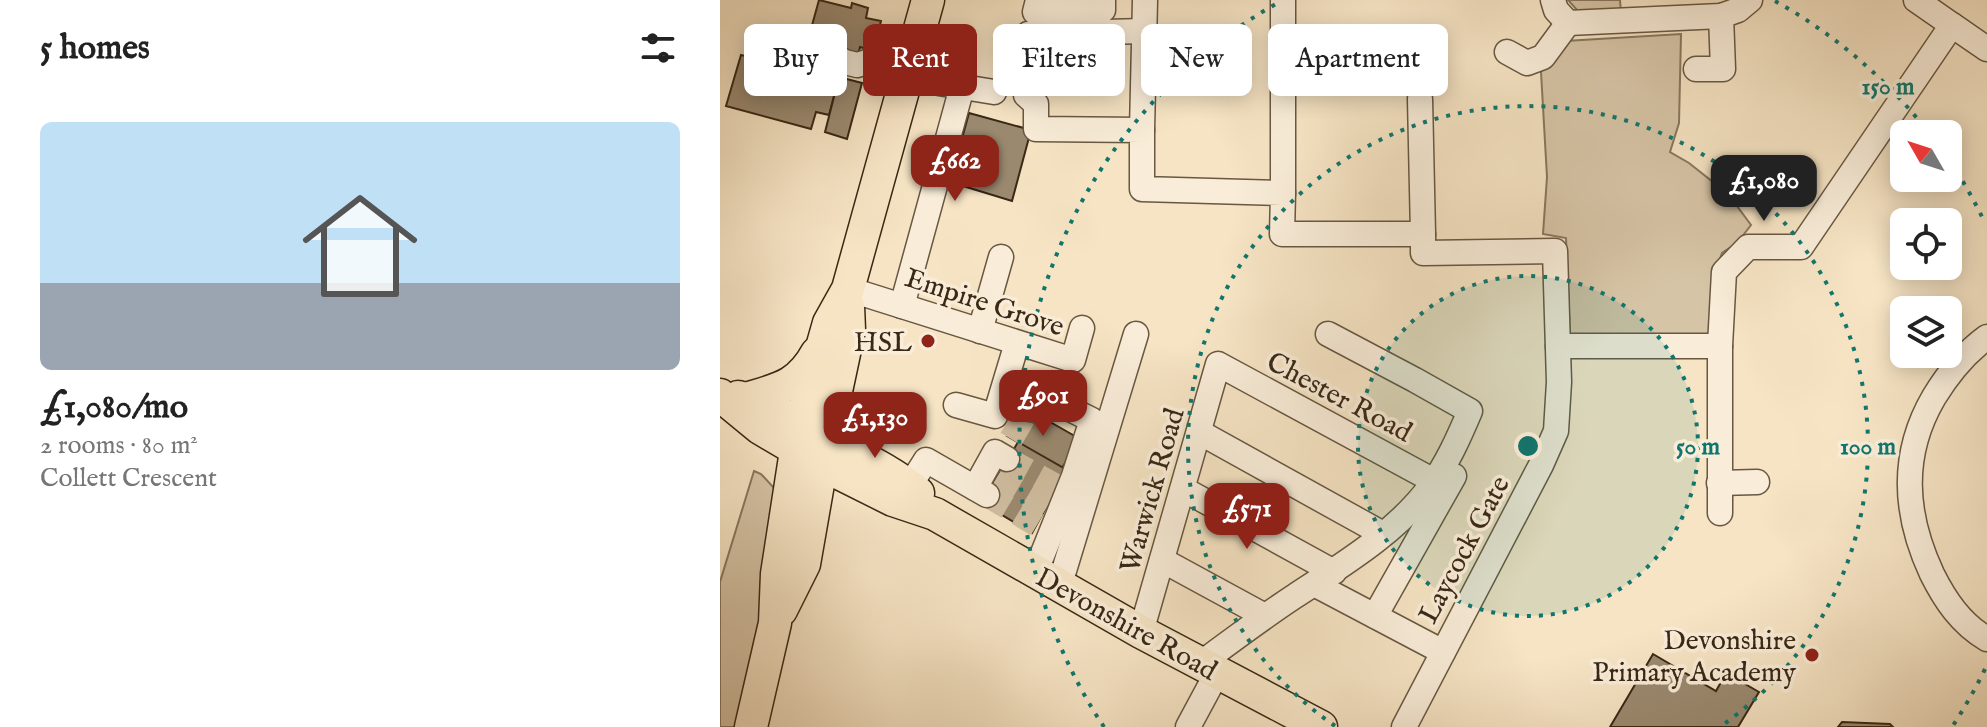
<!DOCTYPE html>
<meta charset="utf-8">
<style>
body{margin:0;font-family:"IM FELL English",serif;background:#f2f2f2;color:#222;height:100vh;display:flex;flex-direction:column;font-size:30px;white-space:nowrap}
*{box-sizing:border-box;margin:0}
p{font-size:26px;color:#767676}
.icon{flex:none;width:44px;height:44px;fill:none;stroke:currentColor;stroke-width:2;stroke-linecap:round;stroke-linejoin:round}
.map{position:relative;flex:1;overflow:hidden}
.sheet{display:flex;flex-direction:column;background:#fff;width:720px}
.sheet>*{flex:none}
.guide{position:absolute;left:24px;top:24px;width:760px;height:72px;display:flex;gap:16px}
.needle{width:52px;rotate:309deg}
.fabs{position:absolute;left:1170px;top:120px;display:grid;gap:16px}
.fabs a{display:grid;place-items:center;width:72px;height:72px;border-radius:12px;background:#fff;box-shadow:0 4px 20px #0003;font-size:40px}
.price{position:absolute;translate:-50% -68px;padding:0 18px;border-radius:16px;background:#8f2418;color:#fff;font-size:26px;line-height:52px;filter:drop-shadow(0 2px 4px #0008)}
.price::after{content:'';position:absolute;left:50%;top:48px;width:24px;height:18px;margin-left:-12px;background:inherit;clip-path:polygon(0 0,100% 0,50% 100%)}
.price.on{background:#222;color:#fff}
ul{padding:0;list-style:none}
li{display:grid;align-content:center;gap:16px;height:424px;padding:0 40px}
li+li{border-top:2px solid #e0e0e0}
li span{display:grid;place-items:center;height:248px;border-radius:12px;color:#555}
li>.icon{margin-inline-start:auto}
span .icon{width:144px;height:144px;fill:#fffc;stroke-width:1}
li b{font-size:34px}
h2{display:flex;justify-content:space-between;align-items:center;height:96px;padding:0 40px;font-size:34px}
.chip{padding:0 28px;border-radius:12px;background:#fff;box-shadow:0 4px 20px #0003;font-size:28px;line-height:72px}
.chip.on{background:#8f2418;color:#fff}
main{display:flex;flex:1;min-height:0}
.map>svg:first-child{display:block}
</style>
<main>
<section class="sheet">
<h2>5 homes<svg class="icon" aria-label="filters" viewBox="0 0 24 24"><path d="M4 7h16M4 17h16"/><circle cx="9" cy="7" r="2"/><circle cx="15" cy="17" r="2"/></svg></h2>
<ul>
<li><span style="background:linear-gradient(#bfe0f5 65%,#9aa5b1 0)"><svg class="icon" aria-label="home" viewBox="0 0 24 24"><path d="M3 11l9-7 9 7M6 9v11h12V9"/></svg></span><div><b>£1,080/mo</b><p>2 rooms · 80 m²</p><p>Collett Crescent</p></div></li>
</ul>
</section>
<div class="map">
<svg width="1267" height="727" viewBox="0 0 1267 727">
<rect width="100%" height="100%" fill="#f6e4c4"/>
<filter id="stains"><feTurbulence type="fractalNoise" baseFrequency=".0025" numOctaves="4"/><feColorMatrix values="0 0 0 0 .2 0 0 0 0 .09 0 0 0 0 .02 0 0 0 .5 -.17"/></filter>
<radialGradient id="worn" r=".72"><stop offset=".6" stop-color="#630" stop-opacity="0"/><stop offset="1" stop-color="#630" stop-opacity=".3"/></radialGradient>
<g fill="#d6c4a6" stroke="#88765e" stroke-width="2">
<polygon points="848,0 900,0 901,12 858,11"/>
<polygon points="961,34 959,123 950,152 969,163 1008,194 1031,225 1017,243 1002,253 995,274 991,336 850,336 846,238 823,234 827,177 821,72 845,41"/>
<polygon points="34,471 41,474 55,489 36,651 21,713 14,727 0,727 0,582"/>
</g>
<g fill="#9b8a70" stroke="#392815" stroke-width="2">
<polygon points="99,0 131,8 132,3 148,8 146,18 161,21 153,51 140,47 138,56 120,53 124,37 91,29"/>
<polygon points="21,55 119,77 109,115 96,112 91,129 6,106"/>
<polygon points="119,77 142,83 127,139 105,132"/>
<polygon points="249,113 311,130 292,201 230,182"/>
<polygon points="304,407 360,439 342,468 287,436"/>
<polygon points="298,442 347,470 312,533 262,503"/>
<polygon points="933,654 996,691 1006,673 1039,692 1018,727 890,727"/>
<polygon points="1122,722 1170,724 1173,727 1118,727"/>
</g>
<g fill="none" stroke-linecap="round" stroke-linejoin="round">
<g stroke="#d0bea1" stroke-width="24" stroke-dasharray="24 12" stroke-linecap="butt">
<polyline points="291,439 309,409"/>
<polyline points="287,459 338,487"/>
<polyline points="277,477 327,507"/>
<polyline points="267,495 317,525"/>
</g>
<g stroke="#685741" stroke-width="27">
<g id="minor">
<polyline points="318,0 315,12 383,10 383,0"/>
<polyline points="833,0 836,10 848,23"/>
<polyline points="848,23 1001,16 1018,10 1030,0"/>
<polyline points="1232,25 1267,49"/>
<polyline points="308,34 424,31"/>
<polyline points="52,38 103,50 125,62 137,65 167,56 192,63"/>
<polyline points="787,52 807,63 823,57 848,23"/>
<polyline points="976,69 1003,69 1001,16"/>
<polyline points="188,78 274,92"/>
<polyline points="306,95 316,104 316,129 422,130 422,189 563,193 562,234 703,234 703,253 835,251 839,382 836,431 821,465 684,727"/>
<polyline points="700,99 703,234"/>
<polyline points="422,130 425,0"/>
<polyline points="563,193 563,0"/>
<polyline points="128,289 353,360 362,328"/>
<polyline points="182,306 242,87"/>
<polyline points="260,331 281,257"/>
<path d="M1267,337c-22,16 -39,37 -53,60 -34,58 -30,117 -2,177 13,26 29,50 55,65"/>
<polyline points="838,346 1000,346 1004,272 1028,247 1081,247 1232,25 1196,0"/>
<polyline points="236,405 275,416 297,343"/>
<polyline points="309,409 318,393 372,420 354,476 315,573"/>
<polyline points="479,432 663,534"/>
<polyline points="999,483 1037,482"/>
<polyline points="255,488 275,452 287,459"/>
<polyline points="463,489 614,572"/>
<polyline points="180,501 206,460 267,495"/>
<polyline points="1000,513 1000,346"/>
<polyline points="442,560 545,616"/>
<polyline points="594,584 723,652"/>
<polyline points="339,587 416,334"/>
<polyline points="655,616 734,476"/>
<polyline points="421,632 498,364 714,481"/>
<path d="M480,664c31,-23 63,-47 95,-68 47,-31 101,-63 135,-109 17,-23 29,-50 40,-76l-55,-31 -87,-46"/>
<polyline points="468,727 497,673"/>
</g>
</g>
<g stroke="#392815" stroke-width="35">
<g id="major">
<polyline points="0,395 40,428 101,464 173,500 215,514 421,632 601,727"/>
<path d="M18,397c30,8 56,25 84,39 32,18 68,34 96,57"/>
<path d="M26,399c33,-10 53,-13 71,-46"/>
<polyline points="61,610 84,564 106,438 129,330 128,306"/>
<polyline points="31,727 55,623 57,574 80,425 109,323 128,289 208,0"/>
</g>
</g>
<use href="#minor" stroke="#f9edd9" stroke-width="24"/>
<use href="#major" stroke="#f6e4c4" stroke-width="32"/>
</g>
<circle cx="808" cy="446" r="170" fill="#0f766e" fill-opacity=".12"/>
<g fill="none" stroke="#0f766e" stroke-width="4" stroke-dasharray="4 8">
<circle cx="808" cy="446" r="170"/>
<path d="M615 726A340 340 0 1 1 1001 726"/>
<path d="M1265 669A509 509 0 0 1 1232 727M384 727A509 509 0 0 1 561 1M1055 1A509 509 0 0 1 1209 133M1230 161A509 509 0 0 1 1265 223"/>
</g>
<g fill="#8f2418" stroke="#f9edd9" stroke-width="3">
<circle cx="208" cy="341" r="8"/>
<circle cx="1092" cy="655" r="8"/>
</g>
<g text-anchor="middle" stroke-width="7" stroke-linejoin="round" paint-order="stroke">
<g font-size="28" fill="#392815" stroke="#f9edd9">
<text transform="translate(265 301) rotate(18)" y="10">Empire Grove</text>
<text transform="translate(620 396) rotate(28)" y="10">Chester Road</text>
<text transform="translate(431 490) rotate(-74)" y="10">Warwick Road</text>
<text transform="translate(743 549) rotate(-62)" y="10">Laycock Gate</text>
<text transform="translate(407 623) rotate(29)" y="10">Devonshire Road</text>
</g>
<g font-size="28" fill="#392815" stroke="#f9edd9" text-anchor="end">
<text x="192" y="351">HSL</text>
<text x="1076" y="649">Devonshire<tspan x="1076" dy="32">Primary Academy</tspan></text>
</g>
</g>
<circle cx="808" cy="446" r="12" fill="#0f766e" stroke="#f9edd9" stroke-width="4"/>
<g font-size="24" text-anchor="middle" font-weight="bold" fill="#0f766e" stroke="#f9edd9" stroke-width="7" stroke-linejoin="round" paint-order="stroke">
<text x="1168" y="94">150 m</text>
<text x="978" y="454">50 m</text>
<text x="1148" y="454">100 m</text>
</g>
<rect width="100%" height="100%" filter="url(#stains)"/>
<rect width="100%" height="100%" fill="url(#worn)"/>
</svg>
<div class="fabs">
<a><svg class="needle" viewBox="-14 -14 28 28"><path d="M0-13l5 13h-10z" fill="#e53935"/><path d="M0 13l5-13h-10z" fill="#767676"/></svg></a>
<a><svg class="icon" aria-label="locate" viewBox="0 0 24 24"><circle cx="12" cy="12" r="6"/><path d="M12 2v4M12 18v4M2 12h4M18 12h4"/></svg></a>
<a><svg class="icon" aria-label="layers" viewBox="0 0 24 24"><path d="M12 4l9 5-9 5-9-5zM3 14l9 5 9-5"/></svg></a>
</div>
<b class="price" style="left:235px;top:203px">£662</b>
<b class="price on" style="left:1044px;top:223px">£1,080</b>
<b class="price" style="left:323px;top:438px">£901</b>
<b class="price" style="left:155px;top:460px">£1,130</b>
<b class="price" style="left:527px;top:551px">£571</b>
<div class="guide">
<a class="chip">Buy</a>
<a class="chip on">Rent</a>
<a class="chip">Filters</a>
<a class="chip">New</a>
<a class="chip">Apartment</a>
</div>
</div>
</main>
